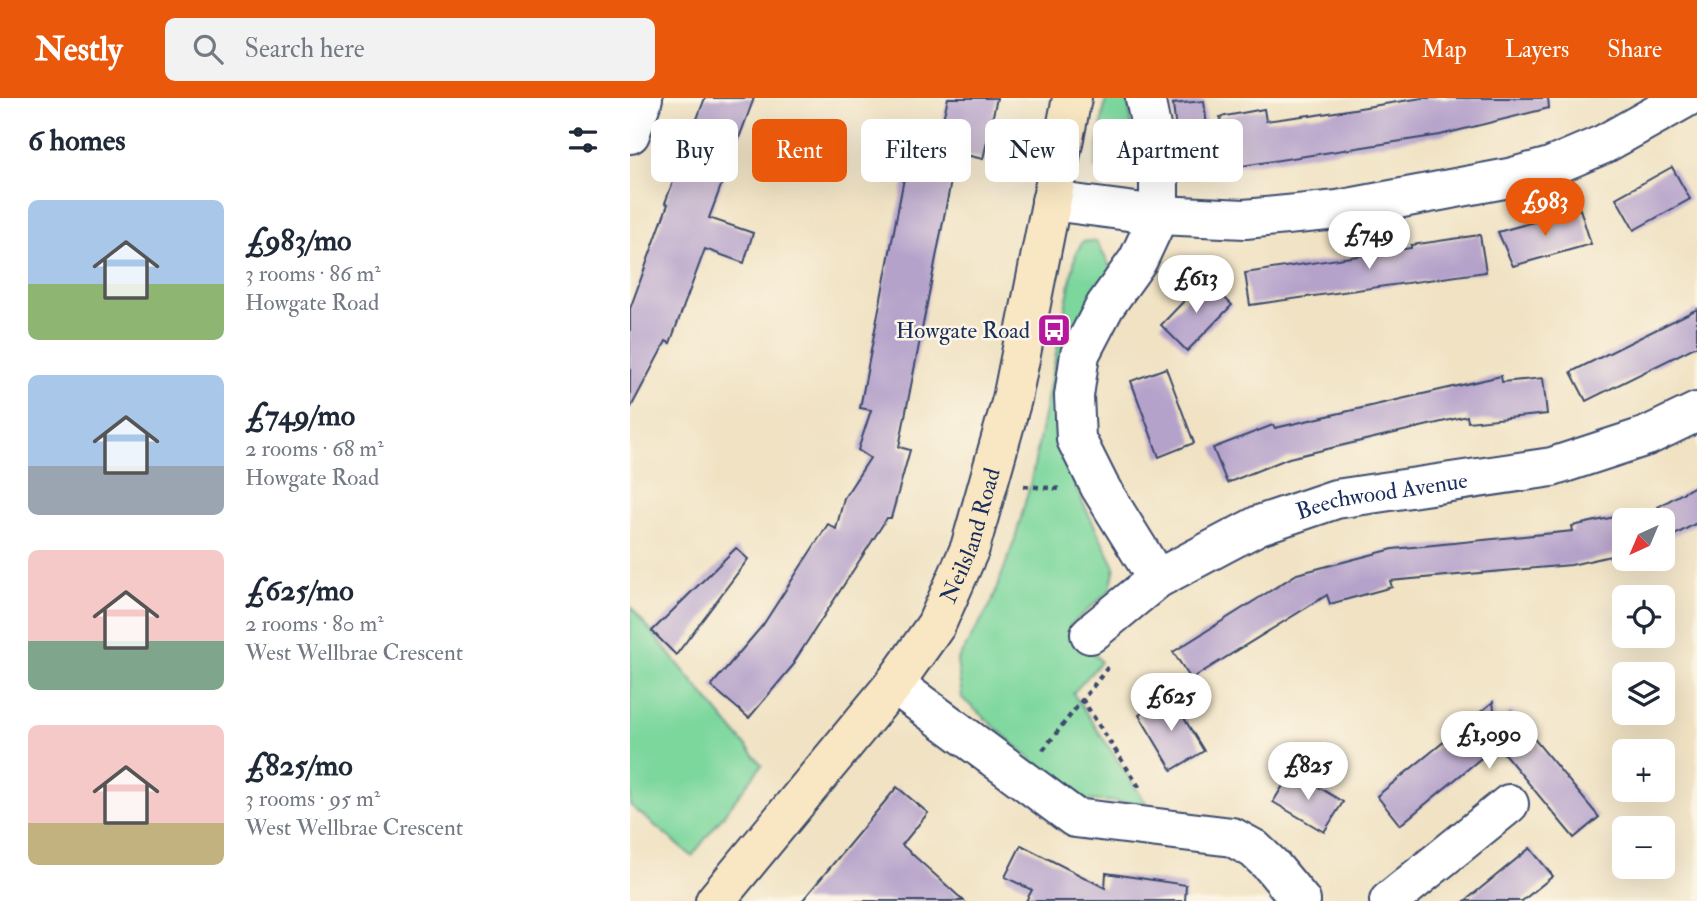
<!DOCTYPE html>
<meta charset="utf-8">
<style>
body{margin:0;font-family:"IM FELL Double Pica",serif;background:#f2f2f3;color:#1f2937;height:100vh;display:flex;flex-direction:column;font-size:26px;white-space:nowrap}
*{box-sizing:border-box;margin:0}
p{font-size:23px;color:#747a83}
.icon{flex:none;width:38px;height:38px;fill:none;stroke:currentColor;stroke-width:2;stroke-linecap:round;stroke-linejoin:round}
.map{position:relative;flex:1;overflow:hidden}
.side{display:flex;flex-direction:column;background:#fff;width:630px}
.side>*{flex:none}
.hud{position:absolute;left:21px;top:21px;width:665px;height:63px;display:flex;gap:14px}
.needle{width:46px;rotate:224deg}
.tools{position:absolute;left:982px;top:410px;display:grid;gap:14px}
.tools a{display:grid;place-items:center;width:63px;height:63px;border-radius:10px;background:#fff;box-shadow:0 7px 28px #0002;font-size:35px}
.price{position:absolute;translate:-50% -60px;padding:0 16px;border-radius:24px;background:#fff;color:#222;font-size:23px;line-height:46px;filter:drop-shadow(0 2px 4px #0008)}
.price::after{content:'';position:absolute;left:50%;top:42px;width:21px;height:16px;margin-left:-10px;background:inherit;clip-path:polygon(0 0,100% 0,50% 100%)}
.price.selected{background:#ea580c;color:#fff}
ul{padding:0;list-style:none}
li{display:flex;align-items:center;gap:21px;height:175px;padding:0 28px}
li span{display:grid;place-items:center;flex:none;width:196px;height:140px;border-radius:10px;color:#555}
li>.icon{margin-inline-start:auto}
span .icon{width:84px;height:84px;fill:#fffc;stroke-width:1}
li b{font-size:30px}
h2{display:flex;justify-content:space-between;align-items:center;height:84px;padding:0 28px;font-size:30px}
.chip{padding:0 24px;border-radius:10px;background:#fff;box-shadow:0 7px 28px #0002;font-size:24px;line-height:63px}
.chip.selected{background:#ea580c;color:#fff}
header{display:flex;align-items:center;gap:42px;box-sizing:border-box;height:98px;padding:0 35px;background:#ea580c;color:#fff}
header strong{font-size:33px}
nav{display:flex;gap:38px;margin-inline-start:auto;font-size:24px}
.search{width:490px;height:63px;background:#f2f2f3;display:flex;align-items:center;gap:18px;box-sizing:border-box;padding:0 24px;border-radius:10px;color:#747a83;font-size:26px}
main{display:flex;flex:1;min-height:0}
.map>svg:first-child{display:block}
</style>
<header>
<strong>Nestly</strong>
<div class="search"><svg class="icon" aria-label="search" viewBox="0 0 24 24"><circle cx="10" cy="10" r="6"/><path d="M15 15l6 6"/></svg>Search here</div>
<nav><a>Map</a><a>Layers</a><a>Share</a></nav>
</header>
<main>
<section class="side">
<h2>6 homes<svg class="icon" aria-label="filters" viewBox="0 0 24 24"><path d="M4 7h16M4 17h16"/><circle cx="9" cy="7" r="2"/><circle cx="15" cy="17" r="2"/></svg></h2>
<ul>
<li><span style="background:linear-gradient(#a9c7e8 60%,#8fb573 0)"><svg class="icon" aria-label="home" viewBox="0 0 24 24"><path d="M3 11l9-7 9 7M6 9v11h12V9"/></svg></span><div><b>£983/mo</b><p>3 rooms · 86 m²</p><p>Howgate Road</p></div></li>
<li><span style="background:linear-gradient(#a9c7e8 65%,#9aa5b1 0)"><svg class="icon" aria-label="home" viewBox="0 0 24 24"><path d="M3 11l9-7 9 7M6 9v11h12V9"/></svg></span><div><b>£749/mo</b><p>2 rooms · 68 m²</p><p>Howgate Road</p></div></li>
<li><span style="background:linear-gradient(#f6c9c9 65%,#7fa58c 0)"><svg class="icon" aria-label="home" viewBox="0 0 24 24"><path d="M3 11l9-7 9 7M6 9v11h12V9"/></svg></span><div><b>£625/mo</b><p>2 rooms · 80 m²</p><p>West Wellbrae Crescent</p></div></li>
<li><span style="background:linear-gradient(#f6c9c9 70%,#c2b280 0)"><svg class="icon" aria-label="home" viewBox="0 0 24 24"><path d="M3 11l9-7 9 7M6 9v11h12V9"/></svg></span><div><b>£825/mo</b><p>3 rooms · 95 m²</p><p>West Wellbrae Crescent</p></div></li>
</ul>
</section>
<div class="map">
<svg width="1067" height="803" viewBox="0 0 1067 803">
<rect width="100%" height="100%" fill="#fcf5e5"/>
<filter id="ink" filterUnits="userSpaceOnUse"><feTurbulence type="fractalNoise" baseFrequency=".0143" numOctaves="2"/><feDisplacementMap in="SourceGraphic" scale="14" xChannelSelector="R" yChannelSelector="G"/><feConvolveMatrix kernelMatrix="1 2 1 2 8 2 1 2 1" color-interpolation-filters="sRGB"/></filter>
<filter id="wash" filterUnits="userSpaceOnUse"><feTurbulence type="fractalNoise" baseFrequency=".00686" numOctaves="4" result="noise"/><feDisplacementMap in="SourceGraphic" scale="28" xChannelSelector="R" yChannelSelector="G"/><feGaussianBlur stdDeviation="1.57" result="paint"/><feColorMatrix in="noise" values="0 0 0 0 0 0 0 0 0 0 0 0 0 0 0 0 0 1.4 0 .05"/><feComposite in="paint" operator="in"/></filter>
<g filter="url(#wash)">
<rect width="100%" height="100%" fill="#f0e2c3"/>
<g fill="#7cd79d" stroke="#4c837e" stroke-width="2">
<polygon points="476,0 498,0 506,72 498,67 495,71 477,79 464,69"/>
<polygon points="453,143 467,144 483,174 426,314 432,357 453,405 485,469 480,492 441,527 471,564 443,595 516,705 447,702 332,600 327,563 361,506 385,441 401,383 446,155"/>
<polygon points="0,508 132,667 62,758 0,707"/>
</g>
<g id="blocks">
<g fill="#b5a2ca">
<polygon points="75,0 124,0 79,120 123,135 114,165 75,151 40,245 36,243 0,311 0,211 38,106 35,105"/>
<polygon points="318,0 367,0 353,61 306,50"/>
<polygon points="792,0 918,0 919,10 810,37 599,70 590,19 634,11 636,23 680,17 680,18"/>
<polygon points="574,3 578,38 547,42 543,6"/>
<polygon points="1042,69 1060,101 1004,132 986,100"/>
<polygon points="275,75 321,83 269,349 280,352 261,420 257,420 164,564 165,565 119,620 81,588 133,527 198,426 206,431 214,400 240,360 228,352 241,312 230,310"/>
<polygon points="950,111 961,146 883,168 868,134"/>
<polygon points="850,137 856,174 620,207 615,175 781,150 781,147"/>
<polygon points="575,181 602,207 557,253 531,227"/>
<polygon points="1067,211 1067,248 956,303 941,274"/>
<polygon points="536,270 564,345 529,359 501,283"/>
<polygon points="871,278 872,284 913,280 917,316 838,324 837,318 659,360 597,385 583,350 643,327 645,330"/>
<polygon points="1067,387 1067,425 1043,438 1028,409"/>
<polygon points="994,417 994,455 941,467 760,483 762,489 700,506 697,497 561,581 543,554 667,476 763,451 943,433 942,428"/>
<polygon points="106,450 118,461 46,557 22,533"/>
<polygon points="540,597 574,653 542,672 509,617"/>
<polygon points="863,604 866,625 881,613 969,719 944,740 867,647 770,727 747,698"/>
<polygon points="662,673 713,704 694,734 643,704"/>
<polygon points="267,689 298,715 272,747 334,803 172,803"/>
<polygon points="391,747 475,790 476,775 556,787 555,803 396,803 402,792 375,779"/>
<polygon points="900,750 923,778 892,803 835,803"/>
</g>
</g>
</g>
<g filter="url(#ink)">
<use href="#blocks" fill-opacity="0" stroke="#3b4a6d" stroke-width="2"/>
<g fill="none" stroke-linecap="round" stroke-linejoin="round">
<g stroke="#3b4a6d" stroke-width="42">
<g id="street">
<polyline points="515,0 529,67 529,117 508,162 475,208 450,256 444,298 446,341 470,389 527,481"/>
<polyline points="0,36 13,0"/>
<polyline points="421,103 529,117 615,121 708,112 879,80 920,69 974,46 1056,0"/>
<path id="s1" d="M460,536l67,-55 102,-54 77,-26 216,-32 95,-31 50,-24"/>
<polyline points="264,586 445,720 602,739 624,751 642,768 671,803"/>
<polyline points="759,803 879,706"/>
</g>
</g>
<g stroke="#3b4a6d" stroke-width="42">
<g id="secondary">
<path id="s2" d="M85,803l179,-217 42,-59 34,-77 42,-149 60,-301"/>
</g>
</g>
<g stroke="#3b4a6d" stroke-width="4.5" stroke-dasharray="5 5" stroke-linecap="butt">
<polyline points="394,388 431,391"/>
<polyline points="452,601 511,692"/>
<polyline points="413,652 479,568"/>
</g>
<use href="#street" stroke="#fff" stroke-width="38"/>
<use href="#secondary" stroke="#f9e7c3" stroke-width="38"/>
</g>
</g>
<defs>
<g id="bus-square" transform="scale(1.75)"><rect x="-9" y="-9" width="18" height="18" rx="4" fill="#b5179e" stroke="#fcf5e5"/><path d="M-5-6H5V4H4V6H2V4H-2V6H-4V4H-5ZM-3.5-4V0h7V-4ZM-3.5 1.2v1.5H-2V1.2ZM2 1.2v1.5H3.5V1.2Z" fill="#fff"/></g>
</defs>
<g fill-rule="evenodd">
<use href="#bus-square" x="424" y="232"/>
</g>
<g text-anchor="middle" stroke-width="5" stroke-linejoin="round" paint-order="stroke">
<g font-size="23" fill="#1b2f5e" stroke="#fcf5e5" text-anchor="end">
<text x="400" y="240">Howgate Road</text>
</g>
<g font-size="23" fill="#1b2f5e" stroke="#fcf5e5">
<text dy="8" stroke="none"><textPath href="#s1" startOffset="329">Beechwood Avenue</textPath></text>
<text dy="8" stroke="none"><textPath href="#s2" startOffset="450">Neilsland Road</textPath></text>
</g>
</g>
</svg>
<div class="tools">
<a><svg class="needle" viewBox="-14 -14 28 28"><path d="M0-13l5 13h-10z" fill="#e53935"/><path d="M0 13l5-13h-10z" fill="#747a83"/></svg></a>
<a><svg class="icon" aria-label="locate" viewBox="0 0 24 24"><circle cx="12" cy="12" r="6"/><path d="M12 2v4M12 18v4M2 12h4M18 12h4"/></svg></a>
<a><svg class="icon" aria-label="layers" viewBox="0 0 24 24"><path d="M12 4l9 5-9 5-9-5zM3 14l9 5 9-5"/></svg></a>
<a>+</a>
<a>−</a>
</div>
<b class="price selected" style="left:915px;top:140px">£983</b>
<b class="price" style="left:739px;top:173px">£749</b>
<b class="price" style="left:566px;top:217px">£613</b>
<b class="price" style="left:541px;top:635px">£625</b>
<b class="price" style="left:859px;top:673px">£1,090</b>
<b class="price" style="left:678px;top:704px">£825</b>
<div class="hud">
<a class="chip">Buy</a>
<a class="chip selected">Rent</a>
<a class="chip">Filters</a>
<a class="chip">New</a>
<a class="chip">Apartment</a>
</div>
</div>
</main>
